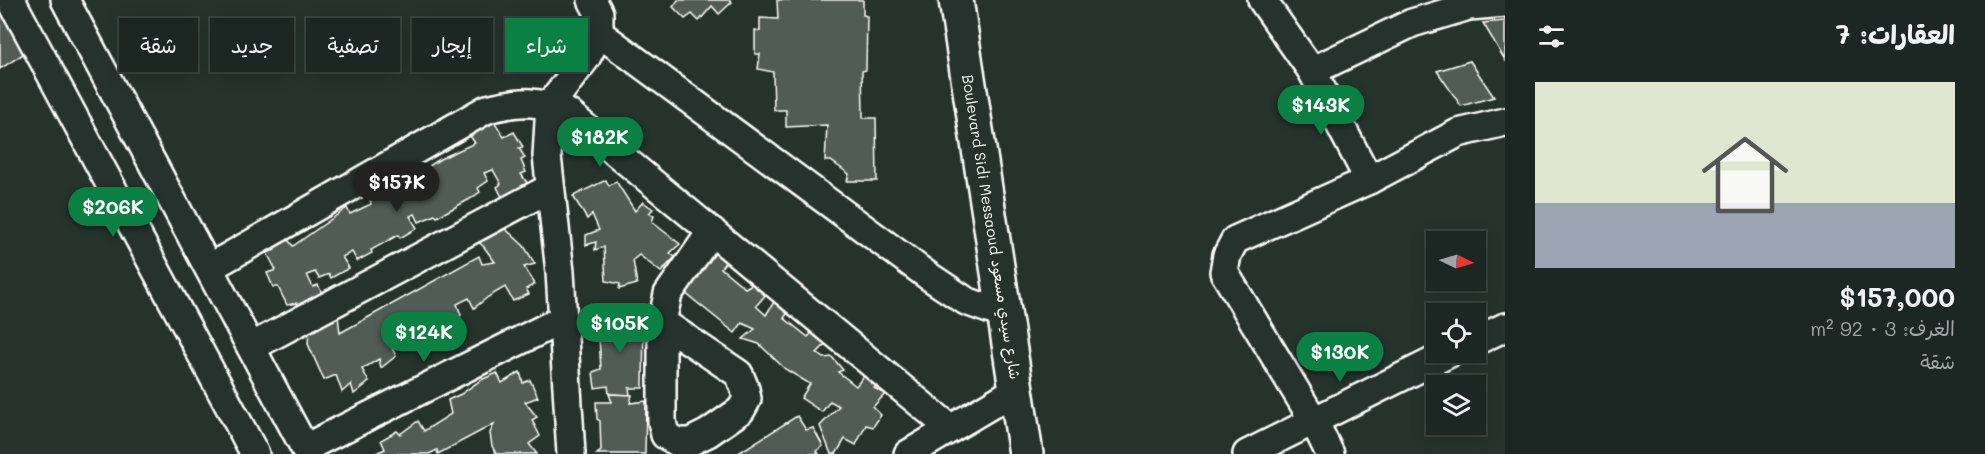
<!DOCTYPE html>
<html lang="ar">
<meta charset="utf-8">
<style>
body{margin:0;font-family:Mali,"Playpen Sans Arabic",sans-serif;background:#29322f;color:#f1f3f6;direction:rtl;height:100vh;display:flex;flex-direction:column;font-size:22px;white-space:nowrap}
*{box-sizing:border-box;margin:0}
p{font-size:20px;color:#a0a5a5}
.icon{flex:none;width:33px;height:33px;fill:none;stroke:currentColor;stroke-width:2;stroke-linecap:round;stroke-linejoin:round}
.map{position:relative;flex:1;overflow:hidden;direction:ltr}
.side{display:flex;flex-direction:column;background:#1c2622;width:480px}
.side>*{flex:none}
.hud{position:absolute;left:18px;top:18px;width:570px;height:54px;direction:rtl;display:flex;gap:12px}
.needle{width:39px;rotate:95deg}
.fabs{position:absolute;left:1426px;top:231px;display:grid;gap:12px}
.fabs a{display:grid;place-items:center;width:60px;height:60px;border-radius:0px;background:#1c2622;box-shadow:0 3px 15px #0003,0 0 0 2px #3a4340;font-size:30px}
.price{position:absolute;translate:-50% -51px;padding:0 14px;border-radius:21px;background:#0b8043;color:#fff;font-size:20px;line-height:39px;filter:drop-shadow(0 2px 3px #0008)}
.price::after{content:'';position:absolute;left:50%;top:36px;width:18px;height:14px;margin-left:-9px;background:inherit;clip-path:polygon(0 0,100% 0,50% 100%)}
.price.current{background:#222;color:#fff}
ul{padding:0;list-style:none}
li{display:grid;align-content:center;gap:12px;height:318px;padding:0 30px}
li span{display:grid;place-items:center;height:186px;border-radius:0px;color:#555}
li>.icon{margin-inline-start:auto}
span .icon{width:108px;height:108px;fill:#fffc;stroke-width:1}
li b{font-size:26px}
h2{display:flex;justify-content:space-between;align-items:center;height:72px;padding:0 30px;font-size:26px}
.pill{padding:0 21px;border-radius:0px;background:#1c2622;box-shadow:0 3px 15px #0003,0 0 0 2px #3a4340;font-size:21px;line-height:54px}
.pill.current{background:#0b8043;color:#fff}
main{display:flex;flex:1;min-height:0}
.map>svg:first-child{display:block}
</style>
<main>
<section class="side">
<h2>العقارات: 7<svg class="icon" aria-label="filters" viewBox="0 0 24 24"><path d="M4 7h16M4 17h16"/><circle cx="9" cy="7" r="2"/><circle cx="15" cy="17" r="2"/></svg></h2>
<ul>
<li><span style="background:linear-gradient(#dfe7d0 65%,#9aa5b1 0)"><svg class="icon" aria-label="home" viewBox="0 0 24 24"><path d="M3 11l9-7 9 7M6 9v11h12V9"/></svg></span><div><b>$157,000</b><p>الغرف: 3 · 92 m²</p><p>شقة</p></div></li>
</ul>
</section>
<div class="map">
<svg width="1505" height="454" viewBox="0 0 1505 454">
<rect width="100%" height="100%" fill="#26332d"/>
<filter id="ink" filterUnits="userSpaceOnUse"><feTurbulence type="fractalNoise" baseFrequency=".0167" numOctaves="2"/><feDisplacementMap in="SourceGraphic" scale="12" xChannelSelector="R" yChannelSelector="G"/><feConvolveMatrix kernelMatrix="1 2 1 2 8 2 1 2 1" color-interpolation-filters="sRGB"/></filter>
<g filter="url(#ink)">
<g fill="#515c57" stroke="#fff" stroke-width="1.5">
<polygon points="678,0 730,0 732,2 719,14 712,6 699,21 692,14 685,19 673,7"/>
<polygon points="777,0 863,0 863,15 867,16 866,70 862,71 863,111 863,118 876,118 877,181 847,181 849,174 831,161 825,161 827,125 786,127 786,110 774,110 773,72 758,69 760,54 755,54 755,30 760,31 760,18 778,19"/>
<polygon points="0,3 25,53 0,69"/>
<polygon points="1505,21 1505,60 1483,23"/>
<polygon points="1470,61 1494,97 1461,106 1437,71"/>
<polygon points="481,121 484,126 494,121 504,137 514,132 523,147 519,148 525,158 521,160 526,172 521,174 528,184 503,199 497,187 501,184 493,170 484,173 488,181 478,188 480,192 470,199 437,217 435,215 419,222 415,214 410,216 417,228 400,238 398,235 371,250 372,253 357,261 352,252 342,257 349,268 331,278 329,274 319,278 315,272 307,275 313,287 318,285 325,300 302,311 297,303 287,305 278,287 273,287 267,273 276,270 267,253 275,250 272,244 285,236 293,246 347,208 350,214 371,204 370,199 391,187 398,187 417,179 417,174 440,159 475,143 466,130"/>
<polygon points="606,180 609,186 616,181 635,211 643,202 653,209 649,213 654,216 652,222 680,244 670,253 675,257 661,272 639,255 633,260 637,284 619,289 620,284 606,281 604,247 595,250 596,242 586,245 586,235 599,230 592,214 587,219 573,196"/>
<polygon points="499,223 524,246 535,264 524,267 535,284 526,289 529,294 513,301 505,287 488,297 474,308 469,298 457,304 461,315 450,324 448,319 417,338 422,342 404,349 398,338 390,344 396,356 381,368 379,359 362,369 369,382 354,394 351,384 342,392 336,375 324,380 308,344 309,330 338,316 340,333 479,256 482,264 495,262 484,247 472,236"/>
<polygon points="712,250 726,261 721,268 745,288 754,283 767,293 756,306 766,315 775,300 789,311 784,318 808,337 814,330 828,342 817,353 824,358 832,357 843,370 838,372 856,386 867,372 880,383 874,388 885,394 873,407 881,415 873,427 866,425 856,445 845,439 836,454 831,454 820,426 839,406 830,401 822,412 801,398 810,384 785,369 759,344 743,339 755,329 742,323 735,333 684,292"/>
<polygon points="627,311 625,321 644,322 643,388 629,388 630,395 609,394 608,386 595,388 593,372 601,369 599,338 593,339 591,321 606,322 605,314"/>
<polygon points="520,372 523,383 530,380 538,397 525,402 537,417 532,420 540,436 529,444 537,454 496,454 492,446 490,433 494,424 438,454 437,450 429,454 374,454 385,449 381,440 397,431 400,434 418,421 424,431 451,414 448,400 461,394 481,380 497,373 502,383"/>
<polygon points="609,394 632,395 630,403 646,401 645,454 597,454 601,451 600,421 597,419 596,402 612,402"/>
<polygon points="797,416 806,430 813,428 823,446 817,451 819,454 737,454"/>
</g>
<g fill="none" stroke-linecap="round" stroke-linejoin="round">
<g stroke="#fff" stroke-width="32">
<g id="minor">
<polyline points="11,0 255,454"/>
<polyline points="65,0 308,454"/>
<polyline points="1262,0 1312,71 1369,180"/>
<polyline points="599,33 927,275 966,301 1005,315"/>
<polyline points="1312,71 1412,23 1469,6 1505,3"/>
<path d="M209,268l278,-159c32,-8 50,-10 81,4l382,315"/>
<polyline points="662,322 739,374 745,389 747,399 741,410 708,433 690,442 677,442 665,435 662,421 662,322 668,294 712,231"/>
<polyline points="1476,341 1505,327"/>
<polyline points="251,347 550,188"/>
<polyline points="305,448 563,319"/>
<polyline points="571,454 560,272 547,156 550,105 586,58 599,33 599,13 592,0"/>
<polyline points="908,454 1016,390"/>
<polyline points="1247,454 1452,352"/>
<polyline points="1330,454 1314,421 1224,272 1227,255 1235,240 1369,180 1458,133 1505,122"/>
</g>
</g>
<g stroke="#fff" stroke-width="38">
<polyline id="tertiary" points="956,0 1026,454"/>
</g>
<use href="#minor" stroke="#26332d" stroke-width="27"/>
<use href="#tertiary" stroke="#26332d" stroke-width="33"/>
</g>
</g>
<g text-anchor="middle" stroke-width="6" stroke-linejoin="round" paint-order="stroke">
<g font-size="15" fill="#fff" stroke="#26332d">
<text transform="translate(991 227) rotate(81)" y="5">Boulevard Sidi Messaoud شارع سيدي مسعود</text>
</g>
</g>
</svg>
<div class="fabs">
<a><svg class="needle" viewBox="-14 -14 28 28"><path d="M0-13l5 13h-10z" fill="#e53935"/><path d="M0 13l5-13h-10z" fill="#a0a5a5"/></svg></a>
<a><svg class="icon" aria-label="locate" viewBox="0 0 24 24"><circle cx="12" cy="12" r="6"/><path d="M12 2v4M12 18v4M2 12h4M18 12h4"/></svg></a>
<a><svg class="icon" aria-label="layers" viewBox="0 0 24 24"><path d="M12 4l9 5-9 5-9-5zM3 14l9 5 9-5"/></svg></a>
</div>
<b class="price" style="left:1321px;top:136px">$143K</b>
<b class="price" style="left:600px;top:168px">$182K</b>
<b class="price current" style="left:397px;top:213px">$157K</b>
<b class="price" style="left:113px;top:238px">$206K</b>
<b class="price" style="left:620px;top:354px">$105K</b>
<b class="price" style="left:424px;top:363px">$124K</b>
<b class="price" style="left:1340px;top:383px">$130K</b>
<div class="hud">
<a class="pill current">شراء</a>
<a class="pill">إيجار</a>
<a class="pill">تصفية</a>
<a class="pill">جديد</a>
<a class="pill">شقة</a>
</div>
</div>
</main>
